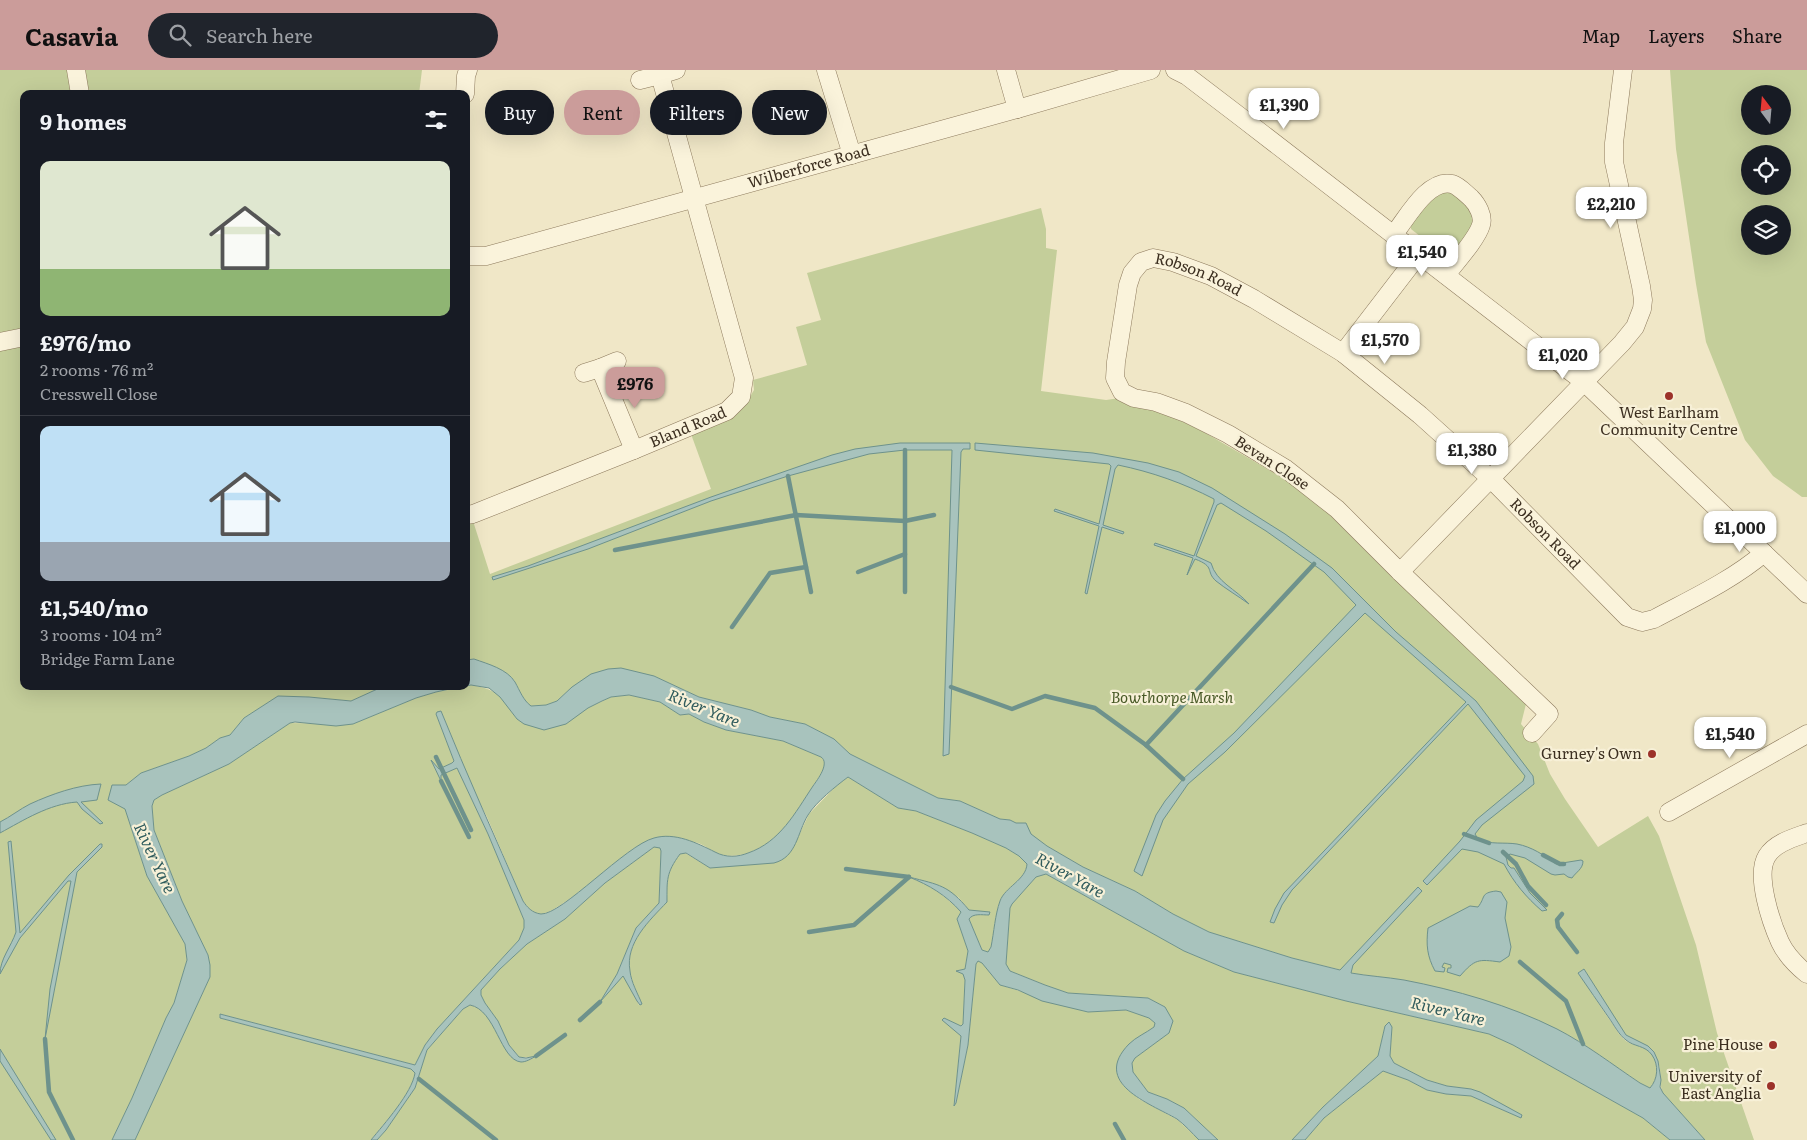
<!DOCTYPE html>
<meta charset="utf-8">
<style>
body{margin:0;font-family:Literata,serif;background:#20242c;color:#f1f3f6;height:100vh;display:flex;flex-direction:column;font-size:19px;white-space:nowrap}
*{box-sizing:border-box;margin:0}
p{font-size:16px;color:#9ea1a6}
.icon{flex:none;width:28px;height:28px;fill:none;stroke:currentColor;stroke-width:2;stroke-linecap:round;stroke-linejoin:round}
.map{position:relative;flex:1;overflow:hidden}
.sheet{position:absolute;left:20px;top:20px;width:450px;height:600px;display:flex;flex-direction:column;background:#171b24;border-radius:10px;box-shadow:0 5px 20px #0002}
.sheet>*{flex:none}
.top-card{position:absolute;left:485px;top:20px;width:475px;height:45px;display:flex;gap:10px}
.needle{width:32px;rotate:344deg}
.controls{position:absolute;left:1741px;top:15px;display:grid;gap:10px}
.controls a{display:grid;place-items:center;width:50px;height:50px;border-radius:50%;background:#171b24;box-shadow:0 5px 20px #0002;font-size:25px}
.price{position:absolute;translate:-50% -42px;padding:0 11px;border-radius:10px;background:#fff;color:#222;font-size:16px;line-height:32px;filter:drop-shadow(0 1px 2px #0008)}
.price::after{content:'';position:absolute;left:50%;top:30px;width:15px;height:11px;margin-left:-8px;background:inherit;clip-path:polygon(0 0,100% 0,50% 100%)}
.price.on{background:#cb9c9a;color:#111}
ul{padding:0;list-style:none}
li{display:grid;align-content:center;gap:10px;height:265px;padding:0 20px}
li+li{border-top:1px solid #363941}
li span{display:grid;place-items:center;height:155px;border-radius:10px;color:#555}
li>.icon{margin-inline-start:auto}
span .icon{width:90px;height:90px;fill:#fffc;stroke-width:1}
li b{font-size:21px}
h2{display:flex;justify-content:space-between;align-items:center;height:60px;padding:0 20px;font-size:21px}
.chip{padding:0 18px;border-radius:22px;background:#171b24;box-shadow:0 5px 20px #0002;font-size:18px;line-height:45px}
.chip.on{background:#cb9c9a;color:#111}
header{display:flex;align-items:center;gap:30px;box-sizing:border-box;height:70px;padding:0 25px;background:#cb9c9a;color:#111}
header strong{font-size:24px}
nav{display:flex;gap:28px;margin-inline-start:auto;font-size:18px}
.search{width:350px;height:45px;background:#20242c;display:flex;align-items:center;gap:12px;box-sizing:border-box;padding:0 18px;border-radius:28px;color:#9ea1a6;font-size:19px}
.map>svg:first-child{display:block}
</style>
<header>
<strong>Casavia</strong>
<div class="search"><svg class="icon" aria-label="search" viewBox="0 0 24 24"><circle cx="10" cy="10" r="6"/><path d="M15 15l6 6"/></svg>Search here</div>
<nav><a>Map</a><a>Layers</a><a>Share</a></nav>
</header>
<div class="map">
<svg width="1807" height="1070" viewBox="0 0 1807 1070">
<rect width="100%" height="100%" fill="#f0e7c7"/>
<g fill="#c4ce9a" fill-rule="evenodd">
<polygon points="0,0 422,0 419,24 24,24 24,616 384,616 351,631 309,627 278,626 244,648 230,665 220,668 206,678 189,686 141,703 126,715 125,738 147,806 185,874 187,890 174,933 166,948 132,1028 112,1070 0,1070"/>
<path d="M1670,0h137v427h-5l-29,-21 -28,-36 -39,-98 -10,-58 -20,-135zM1750,24h32v32h-32zM1750,84h32v32h-32zM1750,144h32v32h-32z"/>
<polygon points="1446,119 1469,135 1475,152 1452,184 1445,186 1411,159 1411,152 1430,124"/>
<path d="M1041,138l5,21v19l11,2 -16,141 65,9 14,-2 53,19 29,14 91,53 41,32 192,188 -5,20 17,20 12,30 15,25 33,48 50,-31 11,20 37,109 21,88 37,107h-49l-42,-47c-5,-10 0,-22 -6,-33 -10,-19 -22,-14 -32,-26 -14,-17 -28,-45 -41,-65l-6,4c11,16 21,31 31,46 5,6 10,17 17,22 9,6 20,4 27,14 6,10 5,24 -3,33l-10,-5 -57,-39 -26,-15 -97,-35 -56,-14 -54,-7 3,-7 -7,-2 -5,6 -49,-12 -83,-26 -36,-18 -38,-23 -52,-24 -36,-21 -37,-26 -10,-1 -40,-18 -22,-3 -88,-44 -16,-15 -29,-15 -35,-7 -19,-7 -52,-13 -45,-21 -82,11 -15,14 -11,4 -16,1 -5,-5 -11,-21 -40,-21 -8,1v-139h7l17,53 221,-85 -20,-55c27,-11 48,-17 63,-44l-1,-10 54,-15 -11,-38 25,-7 -14,-47z"/>
<path d="M471,615c29,5 30,12 46,34l71,-11 23,-11 18,-2 31,7 20,13 9,-1 15,8 22,8 57,11 38,16c9,6 -3,22 -8,29 -18,28 -33,56 -65,67 -10,3 -20,4 -30,1 -7,-3 -13,-9 -20,-11 -5,-1 -52,0 -57,2 -7,1 -14,9 -19,13 -13,10 -68,57 -81,56 -9,-1 -14,-7 -18,-13l-36,-84 -11,-21 -35,-85 -5,3 18,47 -2,2 -13,6 -7,-7 9,18v-5l16,-7 31,66 36,86v8l-5,12 -82,89 -12,16 -10,20 -195,-51v4l191,51 4,4c-3,20 -31,51 -44,67h-236l75,-163 -2,-22 -26,-54 -28,-71 -2,-24 2,-6 8,-5 67,-31 61,-41 63,1 63,-26 20,-6z"/>
<path d="M848,707l50,31 18,3 56,22 34,15 13,8 8,8c-1,16 -22,23 -27,37 -5,14 -6,31 -9,46l-3,5 -6,-2 -13,-31c4,-6 13,-4 20,-4l-20,-5 -11,-13 -45,-19c19,9 34,19 48,34l-4,7 11,32 -3,18 -8,2 6,3 2,6 -2,44 -2,2 -17,-7 17,17 -7,69 2,-2 12,-58 8,-81 2,-3 4,1 18,23 88,27 38,-2 23,8 6,5v4l-25,16 -8,41 17,15 39,21 21,20h-822l9,-10 29,-42 12,-38 36,-41 7,-4c26,6 27,43 48,56l15,-4h-14l-10,-12 -11,-24 -13,-18 -5,-8 1,-5 19,-21 27,-25 38,-25 40,-36 49,-36h6l1,4 -2,52 -23,25 -19,46 -15,25 21,-24 14,26 2,4 2,-1c-2,-10 -10,-21 -11,-33 -5,-28 19,-50 37,-69 0,-22 -1,-29 13,-48l5,-1 25,15 82,-18 17,-36 27,-28z"/>
<polygon points="1046,804 1184,881 1234,902 1346,931 1489,964 1513,975 1643,1048 1670,1070 1305,1070 1324,1048 1383,1001 1408,1010 1427,1020 1446,1024 1471,1026 1521,1048 1471,1019 1447,1016 1427,1010 1394,993 1390,986 1392,957 1385,956 1378,986 1323,1037 1292,1070 1218,1070 1184,1038 1167,1029 1148,1022 1133,1002 1132,993 1135,988 1169,963 1165,937 1148,928 1068,923 1045,915 1010,901 1006,894 1010,838 1012,834 1036,807"/>
</g>
<g fill="#a8c3bd" stroke="#6e928c">
<polygon points="900,373 970,373 970,379 963,379 961,382 949,684 943,686 952,380 905,380 869,384 788,406 711,431 588,479 493,510 492,507 528,496 711,427 832,385 855,379"/>
<path d="M975,373l118,10 55,10 31,9 33,16 73,46 47,34 64,64 80,69 57,75 1,8 -52,41 -7,9 3,5c12,6 26,3 39,5 15,3 27,11 39,20l25,-4 2,1c0,8 -7,11 -11,17l-4,-1 -4,-3 -9,1 -4,-1 -26,-16 -15,-4 -4,3 2,8 3,3h3l16,25 17,17 -5,1c-16,-14 -28,-28 -38,-47l-26,-12 -16,-3 -35,36 -4,-4 37,-40 16,-21 47,-39 2,-5 -57,-72 -176,186 -10,15 -8,18 -4,-1 5,-13 9,-16 182,-191 -101,-89 -140,139 -37,32 -25,36 -21,56 -8,-5 22,-56 9,-14 18,-22 51,-46 122,-128 -32,-33 -58,-41 -45,-28 -4,2 -21,51 15,7c5,19 25,26 38,41 -11,-8 -23,-15 -33,-23 -11,-10 0,-14 -21,-22l-8,16 6,-17 -39,-13 1,-2 39,13 20,-54v-3c-31,-16 -62,-27 -96,-34l-3,4 -12,56 21,7 -1,2 -21,-7 -15,67 -2,-1 14,-67 -45,-15 1,-2 44,15 12,-58 -2,-2 -134,-14z"/>
<path d="M474,589c14,5 33,10 41,23 5,9 8,18 16,24l15,-1 11,-4 15,-14 19,-13 17,-5 13,-1 33,8 45,21 52,13 19,7 35,7 29,15 16,15 88,44 22,3 40,18 10,1 6,3h10l5,11 16,12 36,21 52,24 38,23 36,18 83,26 48,12 78,-83 4,4 -69,74 -2,8c17,3 35,4 53,7 52,10 105,25 153,49 29,15 56,36 83,54l10,5c8,-9 9,-23 2,-33 -7,-10 -18,-8 -26,-15 -7,-5 -12,-15 -17,-22 -10,-15 -21,-30 -31,-45l6,-4 42,66 22,11 6,6 4,9 3,19 -1,7 3,6 42,47h-35l-27,-22 -130,-73 -24,-11 -143,-33 -112,-29 -50,-21 -138,-77 -10,3 -24,27 -2,4 -4,56 4,7 35,14 23,8 80,5 17,9 8,14 -4,12 -34,25 -3,5 1,9 15,20 19,7 17,9 34,32h-19c-7,-7 -14,-15 -22,-21 -28,-16 -86,-36 -48,-75 7,-7 17,-11 25,-17l1,-4 -6,-5 -23,-8 -38,2 -46,-11 -24,-11 -18,-5 -18,-22 -4,-2 -2,3 -8,81 -12,58 -2,3 7,-70 -19,-16 2,-2 17,8 2,-2 2,-44 -2,-6 -7,-3 9,-2 3,-18 -11,-32 4,-7c-15,-17 -32,-27 -52,-35 31,8 39,8 60,33l21,2 -1,3c-7,0 -16,-2 -20,4l13,31 6,2 3,-5c3,-15 4,-32 9,-46 5,-14 26,-21 27,-37l-8,-8 -13,-8 -34,-15 -56,-22 -18,-3 -50,-31c-12,9 -32,25 -40,38 -11,18 -11,42 -34,48l-64,5 -24,-15 -6,1c-14,19 -13,26 -13,48 -18,19 -42,41 -37,69 1,11 8,23 12,33l-2,1 -3,-4 -14,-25 -23,26 17,-28 19,-46 23,-25 2,-52 -1,-3 -6,-1 -49,36 -40,36 -38,25 -27,25 -19,21v5l4,8 13,18 11,24 10,12 7,1 10,-2c-5,3 -10,6 -15,6 -21,-2 -25,-52 -51,-57l-7,4 -36,41 -12,38 -29,42 -9,10h-6c13,-16 41,-47 44,-67l-4,-4 -191,-51v-4l195,51 10,-20 12,-16 82,-89 5,-12v-8l-36,-86 -31,-66 -16,7v6l-10,-21 8,9 13,-6 2,-2 -18,-47 1,-2 4,-1c26,64 54,126 82,190 4,6 9,12 18,13 21,1 85,-69 113,-76 21,-6 43,5 61,14 11,6 23,5 33,1 32,-11 47,-40 65,-67 5,-7 17,-23 8,-29l-38,-16 -57,-11 -22,-8 -15,-8 -9,1 -20,-13 -31,-7 -18,2 -9,4 -14,7 -22,16 -22,6 -20,-6 -7,-5 -17,-22 -11,-9 -18,-3 -5,1v-26z"/>
<polygon points="384,616 463,616 436,622 416,628 353,654 336,656 295,652 290,653 229,694 162,725 154,730 152,736 154,760 182,831 208,885 210,895 210,907 135,1070 112,1070 132,1028 166,948 174,933 187,890 185,874 147,806 125,739 108,730 112,715 126,715 141,703 189,686 206,678 220,668 230,665 244,648 278,626 309,627 351,631"/>
<path d="M101,714l-4,16 -16,2 22,21 -3,1 -18,-15 -5,-7c-28,2 -53,18 -77,31v-11c10,-5 20,-13 30,-18 22,-10 47,-19 71,-20z"/>
<path d="M11,771l9,92 49,-58 31,-31h2v3l-25,25 -32,167 5,-50 21,-108h-3l-48,57 -20,36c0,-15 11,-27 16,-42l-8,-90z"/>
<path d="M1496,821l5,1 6,10 -2,16 6,29 -2,9 -9,6c-22,-3 -25,-3 -40,14l-13,-4 1,-4h3v-3l-7,-2 -2,4 3,1 -1,4 -9,-1c-8,-15 -9,-26 -7,-43l42,-22 8,1c8,-10 2,-14 18,-16z"/>
<polygon points="1389,952 1392,957 1390,986 1394,993 1427,1010 1447,1016 1471,1019 1480,1022 1522,1045 1521,1048 1471,1026 1446,1024 1427,1020 1408,1010 1383,1001 1324,1048 1305,1070 1292,1070 1323,1037 1378,986 1385,956"/>
<polygon points="0,979 56,1070 51,1070 0,991"/>
</g>
<g fill="none" stroke-linecap="round" stroke-linejoin="round">
<g stroke="#6e928c" stroke-width="4.5">
<polyline points="905,380 905,522"/>
<polyline points="788,406 811,522"/>
<polyline points="615,480 796,445 905,451 934,445"/>
<polyline points="858,502 905,484"/>
<polyline points="732,557 770,503 806,497"/>
<polyline points="951,617 1012,639 1045,626 1095,638 1146,675 1183,709"/>
<polyline points="1146,675 1314,494"/>
<polyline points="436,687 471,760"/>
<polyline points="441,711 469,767"/>
<polyline points="1464,764 1489,773"/>
<polyline points="1503,782 1516,794 1528,816 1546,835"/>
<polyline points="1543,785 1560,794 1564,794"/>
<polyline points="846,799 909,807"/>
<polyline points="1562,844 1557,850 1558,857 1577,882"/>
<polyline points="809,862 854,855 909,807"/>
<polyline points="1520,892 1566,931 1583,974"/>
<polyline points="580,950 600,932"/>
<polyline points="45,969 49,1022 73,1070"/>
<polyline points="536,986 565,965"/>
<polyline points="419,1009 496,1070"/>
<polyline points="1115,1054 1124,1070"/>
</g>
<g stroke="#8c795c" stroke-width="19">
<g id="minor">
<polyline points="76,0 80,24"/>
<polyline points="826,0 852,85"/>
<polyline points="1006,0 1017,39"/>
<polyline points="1175,0 1187,6 1242,48 1584,312 1807,524"/>
<polyline points="640,10 660,5"/>
<polyline points="465,24 466,6 468,0"/>
<path d="M1394,164c13,-16 34,-56 58,-50 7,2 13,9 19,14 6,6 13,18 10,27 -4,14 -26,38 -35,50"/>
<path id="s1" d="M466,186h20l531,-147 134,-39"/>
<polyline points="0,272 24,267"/>
<polyline points="1343,283 1419,184"/>
<polyline points="617,291 600,298 634,380"/>
<polyline points="584,303 600,298"/>
<path id="s2" d="M466,445l7,-1 161,-64 93,-39 14,-14 3,-19 -84,-303 16,-5"/>
<polyline points="1400,502 1622,273 1635,257 1642,239 1643,230 1641,216 1614,92 1614,73 1623,0"/>
<path id="s3" d="M1532,663l17,-19 -149,-142 -63,-63 -51,-40 -58,-35 -42,-21 -30,-11 -22,-4 -12,-6 -7,-14 1,-16 12,-77 4,-12 9,-11 12,-4 20,4 38,14 43,23 89,54 77,62 71,64 136,138 15,5 12,-3c37,-20 77,-38 110,-66"/>
<polyline points="1669,742 1807,664"/>
<path d="M1807,763c-14,5 -32,10 -40,23 -12,19 4,66 13,86 6,13 16,23 27,32"/>
</g>
</g>
<use href="#minor" stroke="#faf3db" stroke-width="18"/>
</g>
<g fill="#9c322a" stroke="#f7f0d7" stroke-width="2">
<circle cx="1669" cy="326" r="5"/>
<circle cx="1652" cy="684" r="5"/>
<circle cx="1773" cy="975" r="5"/>
<circle cx="1771" cy="1016" r="5"/>
</g>
<g text-anchor="middle" stroke-width="4.5" stroke-linejoin="round" paint-order="stroke">
<g font-size="15" fill="#3c2f20" stroke="#f7f0d7">
<text dy="5" stroke="none"><textPath href="#s1" startOffset="355">Wilberforce Road</textPath></text>
<text dy="5" stroke="none"><textPath href="#s3" startOffset="765">Robson Road</textPath></text>
<text dy="5" stroke="none"><textPath href="#s2" startOffset="239">Bland Road</textPath></text>
<text transform="translate(1272 393) rotate(33)" y="5">Bevan Close</text>
<text dy="5" stroke="none"><textPath href="#s3" startOffset="1202">Robson Road</textPath></text>
</g>
<g font-size="15" fill="#3c2f20" stroke="#f7f0d7" text-anchor="end">
<text x="1669" y="348" text-anchor="middle">West Earlham<tspan x="1669" dy="17">Community Centre</tspan></text>
<text x="1642" y="689">Gurney's Own</text>
<text x="1763" y="980">Pine House</text>
<text x="1761" y="1012">University of<tspan x="1761" dy="17">East Anglia</tspan></text>
</g>
<g font-size="15" font-style="italic" fill="#485926" stroke="#f7f0d7">
<text x="1172" y="633">Bowthorpe Marsh</text>
</g>
<g font-size="16" font-style="italic" fill="#2f5b5c" stroke="#f7f0d7">
<text transform="translate(704 638) rotate(22)" y="6">River Yare</text>
<text transform="translate(155 788) rotate(65)" y="6">River Yare</text>
<text transform="translate(1070 805) rotate(29)" y="6">River Yare</text>
<text transform="translate(1448 941) rotate(14)" y="6">River Yare</text>
</g>
</g>
</svg>
<div class="controls">
<a><svg class="needle" viewBox="-14 -14 28 28"><path d="M0-13l5 13h-10z" fill="#e53935"/><path d="M0 13l5-13h-10z" fill="#9ea1a6"/></svg></a>
<a><svg class="icon" aria-label="locate" viewBox="0 0 24 24"><circle cx="12" cy="12" r="6"/><path d="M12 2v4M12 18v4M2 12h4M18 12h4"/></svg></a>
<a><svg class="icon" aria-label="layers" viewBox="0 0 24 24"><path d="M12 4l9 5-9 5-9-5zM3 14l9 5 9-5"/></svg></a>
</div>
<b class="price" style="left:1284px;top:60px">£1,390</b>
<b class="price" style="left:1611px;top:159px">£2,210</b>
<b class="price" style="left:1422px;top:207px">£1,540</b>
<b class="price" style="left:1385px;top:295px">£1,570</b>
<b class="price" style="left:1563px;top:310px">£1,020</b>
<b class="price on" style="left:635px;top:339px">£976</b>
<b class="price" style="left:1472px;top:405px">£1,380</b>
<b class="price" style="left:1740px;top:483px">£1,000</b>
<b class="price" style="left:1730px;top:689px">£1,540</b>
<div class="top-card">
<a class="chip">Buy</a>
<a class="chip on">Rent</a>
<a class="chip">Filters</a>
<a class="chip">New</a>
</div>
<section class="sheet">
<h2>9 homes<svg class="icon" aria-label="filters" viewBox="0 0 24 24"><path d="M4 7h16M4 17h16"/><circle cx="9" cy="7" r="2"/><circle cx="15" cy="17" r="2"/></svg></h2>
<ul>
<li><span style="background:linear-gradient(#dfe7d0 70%,#8fb573 0)"><svg class="icon" aria-label="home" viewBox="0 0 24 24"><path d="M3 11l9-7 9 7M6 9v11h12V9"/></svg></span><div><b>£976/mo</b><p>2 rooms · 76 m²</p><p>Cresswell Close</p></div></li>
<li><span style="background:linear-gradient(#bfe0f5 75%,#9aa5b1 0)"><svg class="icon" aria-label="home" viewBox="0 0 24 24"><path d="M3 11l9-7 9 7M6 9v11h12V9"/></svg></span><div><b>£1,540/mo</b><p>3 rooms · 104 m²</p><p>Bridge Farm Lane</p></div></li>
</ul>
</section>
</div>
